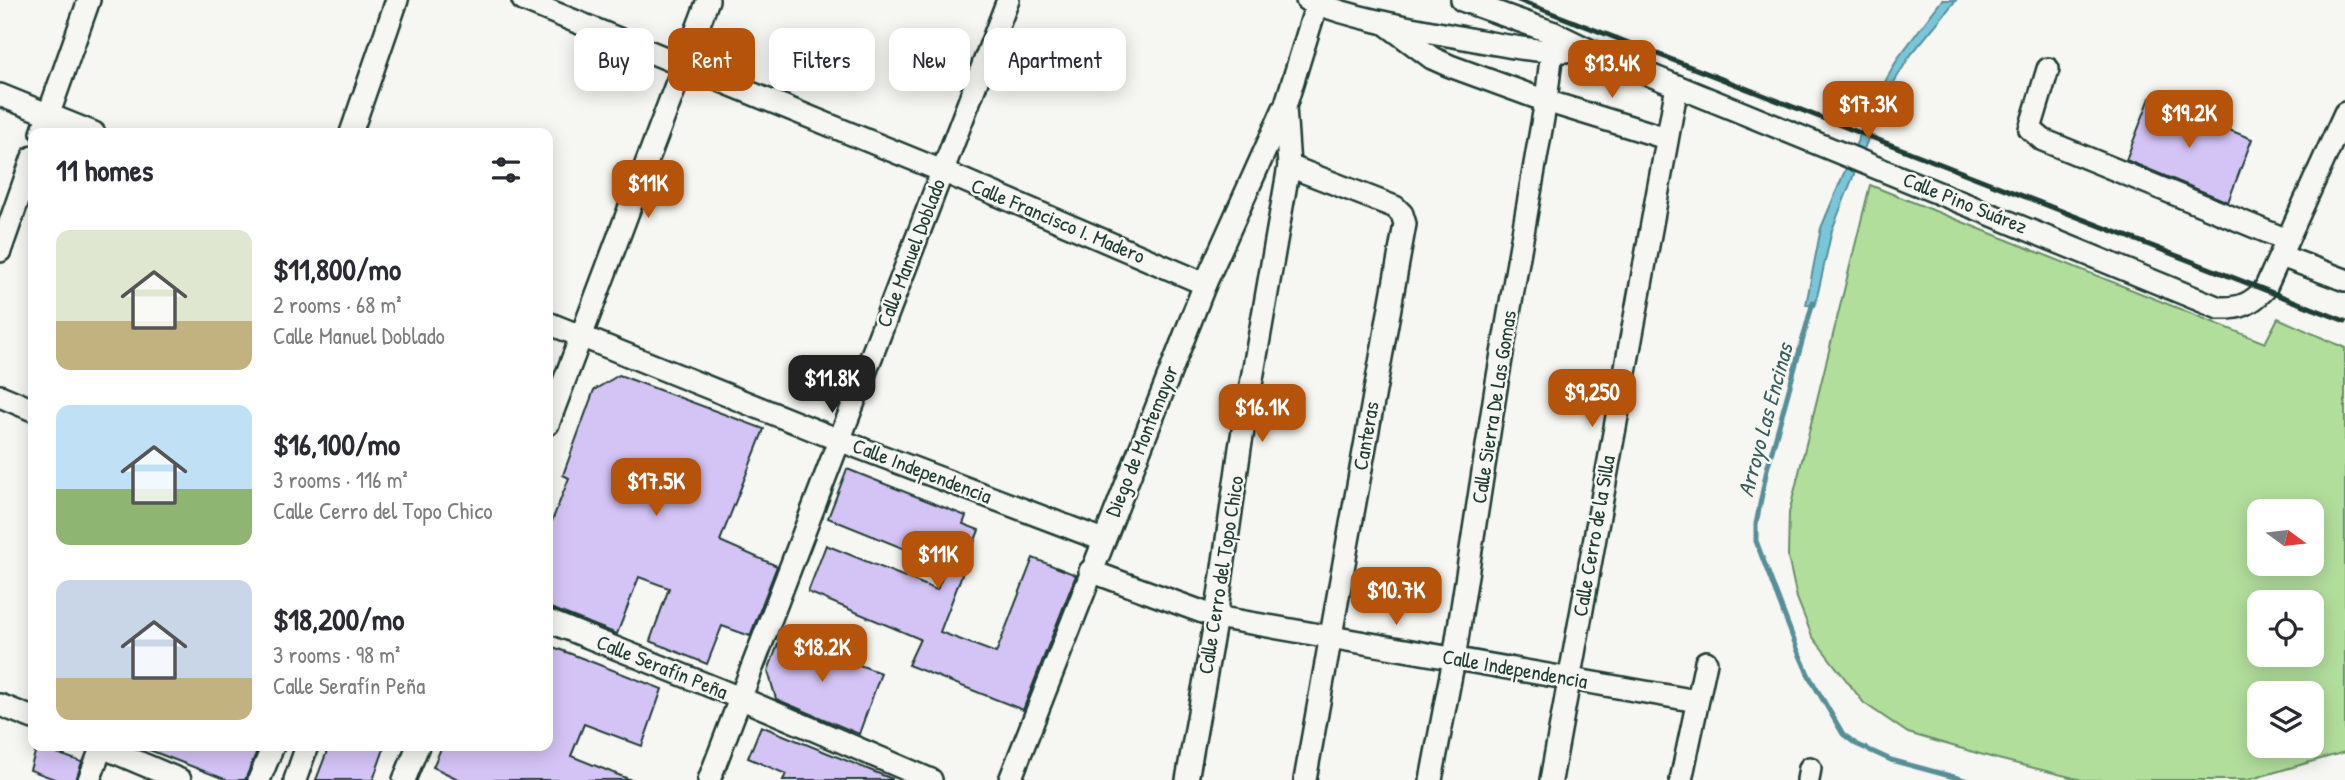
<!DOCTYPE html>
<meta charset="utf-8">
<style>
body{margin:0;font-family:"Patrick Hand",sans-serif;background:#f2f2f3;color:#2b2b33;height:100vh;display:flex;flex-direction:column;font-size:26px;white-space:nowrap}
*{box-sizing:border-box;margin:0}
p{font-size:23px;color:#7c7c81}
.icon{flex:none;width:38px;height:38px;fill:none;stroke:currentColor;stroke-width:2;stroke-linecap:round;stroke-linejoin:round}
.map{position:relative;flex:1;overflow:hidden}
.sheet{position:absolute;left:28px;top:128px;width:525px;height:623px;display:flex;flex-direction:column;background:#fff;border-radius:14px;box-shadow:0 4px 18px #0003}
.sheet>*{flex:none}
.hud{position:absolute;left:574px;top:28px;width:665px;height:63px;display:flex;gap:14px}
.needle{width:46px;rotate:105deg}
.tools{position:absolute;left:2247px;top:499px;display:grid;gap:14px}
.tools a{display:grid;place-items:center;width:77px;height:77px;border-radius:14px;background:#fff;box-shadow:0 4px 18px #0003;font-size:35px}
.price{position:absolute;translate:-50% -60px;padding:0 16px;border-radius:14px;background:#b45309;color:#fff;font-size:23px;line-height:46px;filter:drop-shadow(0 2px 4px #0008)}
.price::after{content:'';position:absolute;left:50%;top:42px;width:21px;height:16px;margin-left:-10px;background:inherit;clip-path:polygon(0 0,100% 0,50% 100%)}
.price.current{background:#222;color:#fff}
ul{padding:0;list-style:none}
li{display:flex;align-items:center;gap:21px;height:175px;padding:0 28px}
li span{display:grid;place-items:center;flex:none;width:196px;height:140px;border-radius:14px;color:#555}
li>.icon{margin-inline-start:auto}
span .icon{width:84px;height:84px;fill:#fffc;stroke-width:1}
li b{font-size:30px}
h2{display:flex;justify-content:space-between;align-items:center;height:84px;padding:0 28px;font-size:30px}
.chip{padding:0 24px;border-radius:14px;background:#fff;box-shadow:0 4px 18px #0003;font-size:24px;line-height:63px}
.chip.current{background:#b45309;color:#fff}
.map>svg:first-child{display:block}
</style>
<div class="map">
<svg width="2345" height="780" viewBox="0 0 2345 780">
<rect width="100%" height="100%" fill="#f6f6f2"/>
<filter id="ink" filterUnits="userSpaceOnUse"><feTurbulence type="fractalNoise" baseFrequency=".0143" numOctaves="2"/><feDisplacementMap in="SourceGraphic" scale="14" xChannelSelector="R" yChannelSelector="G"/><feConvolveMatrix kernelMatrix="1 2 1 2 8 2 1 2 1" color-interpolation-filters="sRGB"/></filter>
<g filter="url(#ink)">
<path fill="#b2de9c" stroke="#688e68" stroke-width="2" fill-rule="evenodd" d="M1870,185l395,158 13,-25 67,30v404l-97,28h-166l-88,-22 -86,-25 -44,-30 -52,-67 -15,-38 -9,-41 1,-44zM2259,511h53v53h-53zM2259,602h53v52h-53zM2259,693h53v53h-53z"/>
<polygon fill="#7ac6d9" stroke="#568f97" stroke-width="2" points="1942,0 1956,0 1909,57 1883,101 1832,230 1815,306 1806,305 1821,228 1872,106 1898,58"/>
<g fill="none" stroke-linecap="round" stroke-linejoin="round">
<polyline stroke="#568f97" stroke-width="5" points="1813,302 1767,469 1756,524 1756,541 1798,651 1809,676 1843,734 1856,744 1891,760 1965,780"/>
</g>
<g fill="#d4c3f5" stroke="#1f3d34" stroke-width="2">
<polygon points="2150,98 2252,139 2228,202 2126,160"/>
<polygon points="619,375 764,429 720,541 777,566 750,636 722,626 707,664 650,641 669,588 639,577 617,634 548,607 548,531 569,478 563,475 594,390"/>
<polygon points="847,469 966,516 963,524 979,530 940,632 996,653 1033,558 1076,575 1023,710 908,665 920,639 808,592 826,545 937,590 947,566 828,518"/>
<polygon points="781,636 881,673 859,734 776,699 768,671"/>
<polygon points="548,645 662,689 642,746 584,724 571,756 631,780 460,780 433,767 442,746 548,746"/>
<polygon points="761,726 892,779 892,780 783,780 786,774 748,758"/>
<polygon points="37,746 82,762 76,780 57,780 30,770"/>
<polygon points="139,746 259,746 245,780 227,780"/>
<polygon points="329,746 385,746 373,780 316,780"/>
</g>
<g fill="none" stroke-linecap="round" stroke-linejoin="round">
<g stroke="#1f3d34" stroke-width="26">
<g id="minor">
<polyline points="523,0 942,171 1205,284"/>
<path d="M1307,0c51,20 104,28 157,38 33,6 68,14 102,13"/>
<path d="M1462,0l92,33 35,17 630,258c21,1 32,-4 46,-19l80,-176"/>
<polyline points="1386,24 1432,58 1450,66 1546,101 1666,138"/>
<polyline points="2048,69 2030,129 2043,140 2287,240"/>
<polyline points="0,95 94,133"/>
<polyline points="42,133 89,0"/>
<polyline points="351,133 397,0"/>
<polyline points="1289,166 1395,207 1402,214 1405,224 1305,780"/>
<polyline points="0,251 33,157"/>
<polyline points="2281,256 2345,280"/>
<polyline points="548,323 839,440 1103,540"/>
<polyline points="0,396 33,410"/>
<polyline points="548,424 708,0"/>
<polyline points="1090,571 1216,617 1697,701"/>
<polyline points="548,621 740,698 931,780"/>
<polyline points="0,705 33,718"/>
<polyline points="100,746 180,780"/>
<polyline points="89,780 102,746"/>
<polyline points="259,780 273,746"/>
<polyline points="295,780 307,746"/>
<polyline points="404,780 418,746"/>
<polyline points="709,780 1008,0"/>
<polyline points="1010,780 1205,284 1284,108"/>
<polyline points="1187,780 1216,617 1240,448 1289,166 1285,107 1318,0"/>
<polyline points="1431,780 1454,659 1496,388 1546,101 1554,33"/>
<polyline points="1551,780 1677,86"/>
<polyline points="1681,780 1706,662"/>
<polyline points="1808,780 1810,768"/>
</g>
</g>
<use href="#minor" stroke="#f6f6f2" stroke-width="21"/>
<polyline stroke="#1f3d34" stroke-width="5" points="1518,0 2345,321"/>
</g>
</g>
<g text-anchor="middle" stroke-width="5" stroke-linejoin="round" paint-order="stroke">
<g font-size="21" fill="#1f3d34" stroke="#f6f6f2">
<text transform="translate(1965 203) rotate(22)" y="7">Calle Pino Suárez</text>
<text transform="translate(1058 221) rotate(23)" y="7">Calle Francisco I. Madero</text>
<text transform="translate(911 253) rotate(-69)" y="7">Calle Manuel Doblado</text>
<text transform="translate(1494 407) rotate(-81)" y="7">Calle Sierra De Las Gomas</text>
<text transform="translate(1366 436) rotate(-80)" y="7">Canteras</text>
<text transform="translate(1142 441) rotate(-68)" y="7">Diego de Montemayor</text>
<text transform="translate(922 471) rotate(21)" y="7">Calle Independencia</text>
<text transform="translate(1594 536) rotate(-80)" y="7">Calle Cerro de la Silla</text>
<text transform="translate(1221 575) rotate(-81)" y="7">Calle Cerro del Topo Chico</text>
<text transform="translate(662 667) rotate(22)" y="7">Calle Serafín Peña</text>
<text transform="translate(1515 669) rotate(10)" y="7">Calle Independencia</text>
</g>
<g font-size="23" font-style="italic" fill="#365f5d" stroke="#f6f6f2">
<text transform="translate(1765 420) rotate(-75)" y="8">Arroyo Las Encinas</text>
</g>
</g>
</svg>
<div class="tools">
<a><svg class="needle" viewBox="-14 -14 28 28"><path d="M0-13l5 13h-10z" fill="#e53935"/><path d="M0 13l5-13h-10z" fill="#7c7c81"/></svg></a>
<a><svg class="icon" aria-label="locate" viewBox="0 0 24 24"><circle cx="12" cy="12" r="6"/><path d="M12 2v4M12 18v4M2 12h4M18 12h4"/></svg></a>
<a><svg class="icon" aria-label="layers" viewBox="0 0 24 24"><path d="M12 4l9 5-9 5-9-5zM3 14l9 5 9-5"/></svg></a>
</div>
<b class="price" style="left:1612px;top:100px">$13.4K</b>
<b class="price" style="left:1868px;top:141px">$17.3K</b>
<b class="price" style="left:2189px;top:150px">$19.2K</b>
<b class="price" style="left:648px;top:220px">$11K</b>
<b class="price current" style="left:832px;top:415px">$11.8K</b>
<b class="price" style="left:1592px;top:429px">$9,250</b>
<b class="price" style="left:1262px;top:444px">$16.1K</b>
<b class="price" style="left:656px;top:518px">$17.5K</b>
<b class="price" style="left:938px;top:591px">$11K</b>
<b class="price" style="left:1396px;top:627px">$10.7K</b>
<b class="price" style="left:822px;top:684px">$18.2K</b>
<div class="hud">
<a class="chip">Buy</a>
<a class="chip current">Rent</a>
<a class="chip">Filters</a>
<a class="chip">New</a>
<a class="chip">Apartment</a>
</div>
<section class="sheet">
<h2>11 homes<svg class="icon" aria-label="filters" viewBox="0 0 24 24"><path d="M4 7h16M4 17h16"/><circle cx="9" cy="7" r="2"/><circle cx="15" cy="17" r="2"/></svg></h2>
<ul>
<li><span style="background:linear-gradient(#dfe7d0 65%,#c2b280 0)"><svg class="icon" aria-label="home" viewBox="0 0 24 24"><path d="M3 11l9-7 9 7M6 9v11h12V9"/></svg></span><div><b>$11,800/mo</b><p>2 rooms · 68 m²</p><p>Calle Manuel Doblado</p></div></li>
<li><span style="background:linear-gradient(#bfe0f5 60%,#8fb573 0)"><svg class="icon" aria-label="home" viewBox="0 0 24 24"><path d="M3 11l9-7 9 7M6 9v11h12V9"/></svg></span><div><b>$16,100/mo</b><p>3 rooms · 116 m²</p><p>Calle Cerro del Topo Chico</p></div></li>
<li><span style="background:linear-gradient(#c9d6e8 70%,#c2b280 0)"><svg class="icon" aria-label="home" viewBox="0 0 24 24"><path d="M3 11l9-7 9 7M6 9v11h12V9"/></svg></span><div><b>$18,200/mo</b><p>3 rooms · 98 m²</p><p>Calle Serafín Peña</p></div></li>
</ul>
</section>
</div>
